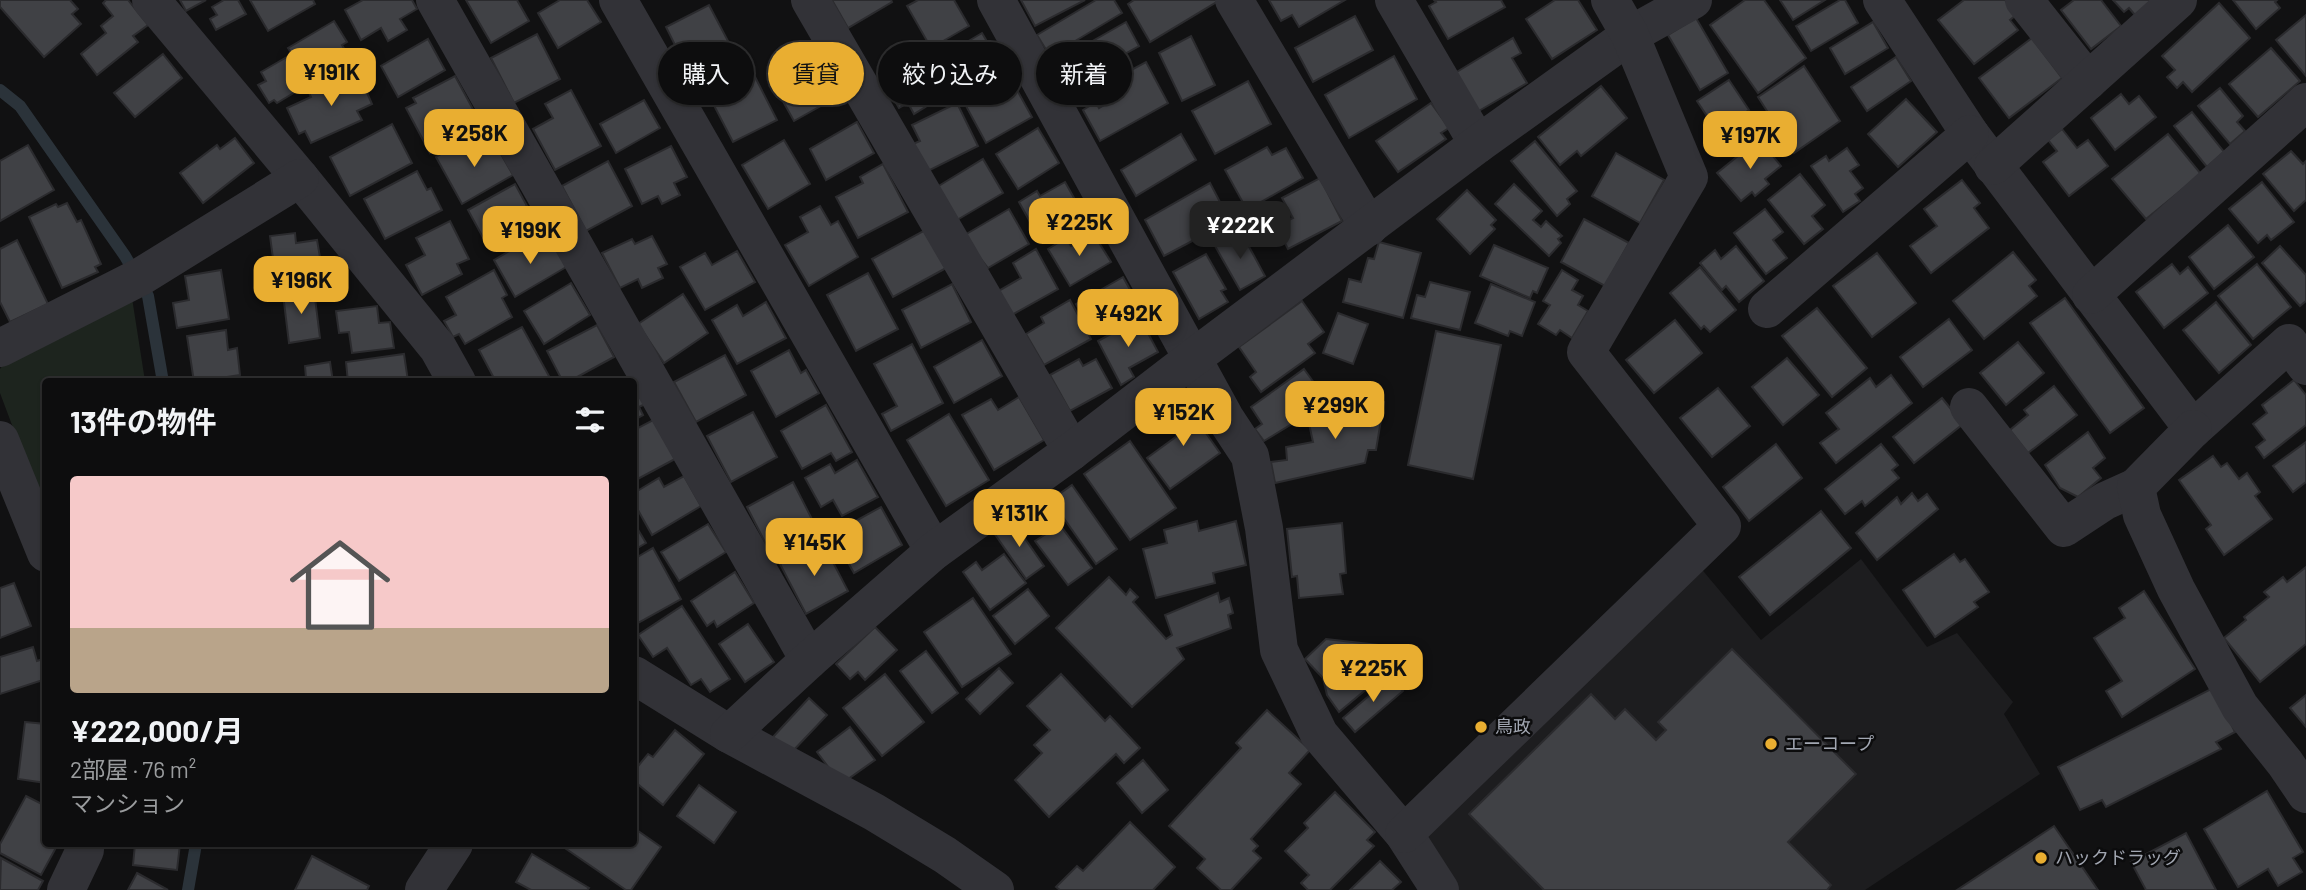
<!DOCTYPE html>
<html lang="ja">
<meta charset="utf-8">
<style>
body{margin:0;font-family:Barlow,"Noto Sans JP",sans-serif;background:#161617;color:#f1f3f6;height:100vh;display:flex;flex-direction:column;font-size:26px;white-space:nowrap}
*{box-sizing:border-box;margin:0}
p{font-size:23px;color:#9a9c9e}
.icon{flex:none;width:38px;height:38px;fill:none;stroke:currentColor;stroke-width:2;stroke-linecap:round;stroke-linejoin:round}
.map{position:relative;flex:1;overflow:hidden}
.panel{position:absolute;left:42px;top:378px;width:595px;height:469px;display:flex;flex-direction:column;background:#0d0d0e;border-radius:7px;box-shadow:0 2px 5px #0004,0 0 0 2px #2d2d2e}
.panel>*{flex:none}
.banner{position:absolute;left:658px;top:42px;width:665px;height:63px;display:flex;gap:14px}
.price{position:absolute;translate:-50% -60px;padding:0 16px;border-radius:14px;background:#e9ae31;color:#111;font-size:23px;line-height:46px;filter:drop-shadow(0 2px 4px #0008)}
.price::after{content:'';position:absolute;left:50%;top:42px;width:21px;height:16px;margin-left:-10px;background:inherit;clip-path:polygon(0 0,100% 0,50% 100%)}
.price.current{background:#222;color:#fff}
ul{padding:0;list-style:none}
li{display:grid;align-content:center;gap:14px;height:371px;padding:0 28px}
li+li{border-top:2px solid #2d2d2e}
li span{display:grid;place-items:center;height:217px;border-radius:7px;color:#555}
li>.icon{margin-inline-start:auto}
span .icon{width:126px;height:126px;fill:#fffc;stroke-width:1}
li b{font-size:30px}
h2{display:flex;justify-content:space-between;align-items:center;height:84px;padding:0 28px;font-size:30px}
.chip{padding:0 24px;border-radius:32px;background:#0d0d0e;box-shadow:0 2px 5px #0004,0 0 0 2px #2d2d2e;font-size:24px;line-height:63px}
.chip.current{background:#e9ae31;color:#111}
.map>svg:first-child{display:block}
</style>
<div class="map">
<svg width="2306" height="890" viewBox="0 0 2306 890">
<rect width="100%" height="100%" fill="#111112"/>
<polygon fill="#1d1d1f" points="1861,559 1927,647 1957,633 2013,702 2004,714 2040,774 1865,890 1452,890 1426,837 1699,566 1761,640"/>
<polygon fill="#1d241e" points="132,298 145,381 46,382 45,513 0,393 0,369 5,362"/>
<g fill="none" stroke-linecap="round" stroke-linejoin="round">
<g stroke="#2b333a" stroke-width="12">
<polyline points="0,90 20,106 125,256 148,296 163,382"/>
<polyline points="188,890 196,844"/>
</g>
</g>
<g fill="#404145" stroke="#2b2b2e" stroke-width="2">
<polygon points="0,0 70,0 78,9 72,14 81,24 44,57 0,7"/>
<polygon points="106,0 128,0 148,25 133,36 138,42 97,75 81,54 106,33 101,26 113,16 103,3"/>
<polygon points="180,0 206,0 186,11"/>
<polygon points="224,0 238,0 246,14 216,30 210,19 217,15 212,7"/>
<polygon points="250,0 313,0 315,4 268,31"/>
<polygon points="363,0 412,0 417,9 400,19 407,30 388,41 381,28 361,40 345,10"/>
<polygon points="466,0 517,0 529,21 491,43"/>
<polygon points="560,0 587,0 601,22 558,48 538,13"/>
<polygon points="832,0 891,0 892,2 848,28"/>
<polygon points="918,0 954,0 969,26 931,48 907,6"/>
<polygon points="1021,0 1085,0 1035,26"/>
<polygon points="1096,0 1114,0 1122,13 1050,56 1037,35"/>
<polygon points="1134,0 1220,0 1150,42 1128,4"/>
<polygon points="1269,0 1345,0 1299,27 1292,15 1281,21"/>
<polygon points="1434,0 1501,0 1505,7 1448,39 1429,6 1436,2"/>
<polygon points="1555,0 1578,0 1597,30 1552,59 1526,19"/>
<polygon points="1745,0 1764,0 1806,58 1758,93 1710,25"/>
<polygon points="1780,0 1825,0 1793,20"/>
<polygon points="1840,0 1845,0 1858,23 1811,51 1796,26"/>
<polygon points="1964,0 2005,0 2016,15 2010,20 2018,30 1974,64 1938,20"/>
<polygon points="2074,0 2101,0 2121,26 2091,49 2061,10"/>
<polygon points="2113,0 2153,0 2135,15 2129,8 2124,12"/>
<polygon points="2233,0 2277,0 2275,2 2280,8 2256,29"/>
<polygon points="2219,3 2250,38 2192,92 2183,82 2177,88 2167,77 2175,70 2162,56"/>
<polygon points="709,5 728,41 711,50 715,57 688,71 666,27"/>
<polygon points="2306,15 2306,76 2276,40"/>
<polygon points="1355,16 1373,50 1313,82 1295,48"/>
<polygon points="1696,18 1728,73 1700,90 1668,35"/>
<polygon points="334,21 347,42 342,45 350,59 277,103 274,100 269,103 258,85 266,81 261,72 292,54 288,48"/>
<polygon points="1126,22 1139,46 1067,86 1054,63"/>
<polygon points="1873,22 1888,48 1845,74 1830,48"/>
<polygon points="982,33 1002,67 959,93 938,59"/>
<polygon points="537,34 560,79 514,103 491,58"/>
<polygon points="1191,36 1215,85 1182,101 1159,53"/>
<polygon points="1513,38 1521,53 1512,58 1527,83 1477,112 1455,73"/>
<polygon points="2032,38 2062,78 2009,118 1979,78"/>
<polygon points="428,39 445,70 398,97 381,66"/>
<polygon points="2271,48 2300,81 2258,117 2229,84"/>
<polygon points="163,54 182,78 135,117 114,93"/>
<polygon points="926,56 948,93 914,114 908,103 899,108 884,82"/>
<polygon points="1394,56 1417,99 1349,138 1325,95"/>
<polygon points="1896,57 1911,81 1867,111 1851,87"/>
<polygon points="822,58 842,94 794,121 771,80 787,71 790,77"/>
<polygon points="1146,62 1168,103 1100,141 1083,110 1096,102 1099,108 1114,99 1105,84"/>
<polygon points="1804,66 1840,121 1794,153 1758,97"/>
<polygon points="751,69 777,120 733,142 707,92"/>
<polygon points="358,72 372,104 357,111 362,120 311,143 305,131 299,134 287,108 311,97 308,90 328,80 330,85"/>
<polygon points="455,76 481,124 430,153 406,108 416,103 413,98"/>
<polygon points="1729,80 1749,110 1717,131 1697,101"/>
<polygon points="1012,81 1032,117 986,143 966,106"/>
<polygon points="1248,81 1271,124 1215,154 1192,111"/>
<polygon points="1601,86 1627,118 1581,156 1577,151 1560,165 1538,137"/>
<polygon points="2220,88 2243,116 2237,122 2245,131 2230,144 2198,106"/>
<polygon points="571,90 601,146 555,170 533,129 553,118 545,104"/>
<polygon points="2121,94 2129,104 2139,96 2156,117 2115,150 2091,118"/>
<polygon points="1906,99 1937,132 1898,167 1868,134"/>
<polygon points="644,100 660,128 616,153 600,124"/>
<polygon points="957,103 978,146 926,172 913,144 920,141 912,125"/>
<polygon points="1431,103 1449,128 1441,133 1446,139 1398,172 1376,141"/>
<polygon points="2192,112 2224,152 2207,167 2174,126"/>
<polygon points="857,122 874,153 826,180 810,149"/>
<polygon points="392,124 412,163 350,196 330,157"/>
<polygon points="1038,128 1059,163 1018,189 996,154"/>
<polygon points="2062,129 2077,148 2088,140 2108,166 2069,196 2043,162 2057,151 2048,140"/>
<polygon points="1181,134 1196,160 1136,196 1121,170"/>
<polygon points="2168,134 2201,174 2146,219 2112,179"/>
<polygon points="235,138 254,163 203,203 180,173 217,145 220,149"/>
<polygon points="466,139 471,148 482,141 485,147 494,142 513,175 462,204 436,157"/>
<polygon points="1759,139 1781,166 1765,179 1769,184 1755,196 1752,192 1741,201 1717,173"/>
<polygon points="784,140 810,184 768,209 742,165"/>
<polygon points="1535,141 1577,191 1567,199 1570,204 1557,216 1511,161"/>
<polygon points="28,145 54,190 0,221 0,161"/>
<polygon points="671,146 687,177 674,183 680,195 662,204 658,196 642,204 625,169"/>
<polygon points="1267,147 1272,155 1286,148 1303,178 1247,210 1225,170"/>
<polygon points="1847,148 1859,165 1850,171 1863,188 1855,194 1860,201 1843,212 1811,166 1826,156 1829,161"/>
<polygon points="2291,151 2303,164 2306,161 2306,200 2294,211 2263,174"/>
<polygon points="1616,153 1664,180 1640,223 1592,196"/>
<polygon points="983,159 1003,193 957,220 937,187"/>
<polygon points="608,161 632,206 586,231 562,186"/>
<polygon points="883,164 908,212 858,238 836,197 863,183 860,177"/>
<polygon points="417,171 427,190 431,188 442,210 385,239 364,199"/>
<polygon points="1800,174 1825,205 1812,216 1823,229 1804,244 1768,200"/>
<polygon points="1320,178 1342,221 1288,249 1276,226 1293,218 1282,198"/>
<polygon points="1962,180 1980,203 1974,208 1989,228 1931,273 1910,246 1937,226 1924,209"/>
<polygon points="1065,182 1082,212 1039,238 1019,202 1037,191 1040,196"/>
<polygon points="2262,182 2294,222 2271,240 2267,235 2258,243 2229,209"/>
<polygon points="1210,183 1230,221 1164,256 1145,220"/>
<polygon points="515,184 527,206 521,209 524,216 504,228 507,234 487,245 468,210"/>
<polygon points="1514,184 1542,211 1533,220 1541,227 1546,221 1562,236 1558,239 1561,243 1549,256 1495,204"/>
<polygon points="1467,190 1496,220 1491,225 1495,229 1470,254 1437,219"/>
<polygon points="67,203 77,222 81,220 101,264 95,267 98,272 62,288 29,217 56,204 58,207"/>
<polygon points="820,206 831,225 838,221 858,257 809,286 785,245 808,232 800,217"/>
<polygon points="1009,209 1029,244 988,268 963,236"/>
<polygon points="1765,209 1783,232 1773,240 1787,258 1766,274 1734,233"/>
<polygon points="1584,219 1629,243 1605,286 1561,262"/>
<polygon points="450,221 469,259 457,264 462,274 422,295 406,265 425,255 416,238"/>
<polygon points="2228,225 2254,257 2214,289 2189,257"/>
<polygon points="927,229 948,267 893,297 872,259"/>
<polygon points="1241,232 1265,276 1240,290 1215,246"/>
<polygon points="295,233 296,243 317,240 321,263 304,265 305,276 276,281 270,236"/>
<polygon points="1093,233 1111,262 1070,286 1048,249 1066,238 1071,246"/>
<polygon points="652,236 667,264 658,268 663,278 642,288 638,279 620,288 602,253 632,239 635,244"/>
<polygon points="551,237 568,266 515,297 494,260 523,243 528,251"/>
<polygon points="17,240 48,304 10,322 0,302 0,249"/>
<polygon points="1379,242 1421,253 1403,318 1343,302 1349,279 1361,282 1368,258 1374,259"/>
<polygon points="1494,245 1548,268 1537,293 1533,291 1530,298 1480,276"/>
<polygon points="1736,246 1764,281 1739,302 1726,286 1722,290 1700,263 1715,250 1721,259"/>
<polygon points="2280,246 2306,275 2306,301 2300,306 2262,263"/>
<polygon points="1036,249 1058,289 1010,316 997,292 1021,278 1013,263"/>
<polygon points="737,251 755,282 705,310 680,267 705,253 712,265"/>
<polygon points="2013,252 2036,280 2029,286 2037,296 1984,339 1953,301"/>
<polygon points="1877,253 1916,303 1872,337 1833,286"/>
<polygon points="1206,254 1226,289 1221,291 1228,302 1199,319 1173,272"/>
<polygon points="2172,264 2180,274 2188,267 2208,293 2164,328 2136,292"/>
<polygon points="2257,264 2291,307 2253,339 2218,296"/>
<polygon points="1700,267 1736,310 1710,332 1704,326 1701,329 1670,293"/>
<polygon points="221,270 229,319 177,328 173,303 189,300 185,276"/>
<polygon points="494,270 507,295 502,298 512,317 465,344 459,334 453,337 444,321 456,315 446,297"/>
<polygon points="1562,270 1578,280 1572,290 1583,296 1578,305 1588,311 1572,338 1560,330 1556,335 1538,324 1550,305 1543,301"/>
<polygon points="868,273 898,329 856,351 827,295"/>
<polygon points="1123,277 1138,304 1092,331 1076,304"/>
<polygon points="1430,282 1470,292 1460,330 1411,318 1417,295 1425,297"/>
<polygon points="571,283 590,315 544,344 524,311"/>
<polygon points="952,284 971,322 921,348 902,310"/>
<polygon points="1491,284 1535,302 1522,336 1510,331 1508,336 1475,323"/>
<polygon points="314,290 320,338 289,343 283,294"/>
<polygon points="683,294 708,333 664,363 638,324"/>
<polygon points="2065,298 2144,408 2110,433 2030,323"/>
<polygon points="1070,300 1091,339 1044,365 1026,334 1044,323 1041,317"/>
<polygon points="1302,301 1324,332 1308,344 1315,353 1261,392 1250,377 1256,372 1239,347"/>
<polygon points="766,302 786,338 737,364 712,320 737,305 743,316"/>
<polygon points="2216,302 2251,345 2219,373 2183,330"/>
<polygon points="377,306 379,323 390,322 394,348 352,353 349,332 339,333 336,311"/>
<polygon points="1817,308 1867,368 1832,397 1782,336"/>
<polygon points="1338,313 1368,324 1353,364 1323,353"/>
<polygon points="1140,318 1158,352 1129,368 1134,377 1121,385 1098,341"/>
<polygon points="1949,319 1972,350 1923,387 1900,357"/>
<polygon points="1675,320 1702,353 1654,393 1626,360"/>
<polygon points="597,325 614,357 568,382 563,382 547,351"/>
<polygon points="522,327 550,378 544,382 496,382 479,350"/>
<polygon points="226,330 228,350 237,348 240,375 194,382 187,336"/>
<polygon points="1436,331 1501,345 1473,479 1408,465"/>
<polygon points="982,340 1002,376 954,403 934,367"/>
<polygon points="2018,342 2044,373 2006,405 1980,373"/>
<polygon points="912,344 943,403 891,431 882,414 897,406 874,364"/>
<polygon points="789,350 801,373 806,370 819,393 776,417 751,371"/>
<polygon points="404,354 408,381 348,382 346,362"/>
<polygon points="725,355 746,395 696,422 674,382"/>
<polygon points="1787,358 1819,395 1783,425 1752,387"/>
<polygon points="1079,359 1083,366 1096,359 1112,388 1070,411 1050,375"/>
<polygon points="330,362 333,382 300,382 300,379 306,378 305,366"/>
<polygon points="1304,369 1315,384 1295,422 1264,441 1255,429 1262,424 1251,407"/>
<polygon points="1891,375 1912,403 1836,463 1820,443 1839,429 1826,413 1870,378 1876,387"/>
<polygon points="2294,380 2306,395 2306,425 2264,458 2256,447 2265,440 2253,424 2267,413 2262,405"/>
<polygon points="634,383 645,404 639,407 643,415 634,420"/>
<polygon points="2054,386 2077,415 2028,453 2010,430 2028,415 2024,410"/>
<polygon points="1718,388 1750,426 1712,457 1680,418"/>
<polygon points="1340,395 1384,402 1376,450 1368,450 1365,463 1275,483 1271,462 1287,460 1286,447 1313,442 1308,419 1336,415"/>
<polygon points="1019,397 1044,440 994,470 962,415 991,399 998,410"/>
<polygon points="1942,398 1963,424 1914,463 1893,437"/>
<polygon points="1184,402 1220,453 1170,489 1147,458 1177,436 1164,417"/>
<polygon points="826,405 852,452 836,461 831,453 802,469 781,431"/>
<polygon points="753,412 777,457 731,482 707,436"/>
<polygon points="949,414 989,480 946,506 907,440"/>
<polygon points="655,419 675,459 634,481 634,430"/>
<polygon points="2088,432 2105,458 2093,468 2101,478 2078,497 2060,488 2045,465"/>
<polygon points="1130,441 1176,508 1130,540 1084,474"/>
<polygon points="2306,442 2306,482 2293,492 2273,466"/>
<polygon points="1776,444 1802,478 1749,521 1723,487"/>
<polygon points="1881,444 1898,465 1892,470 1899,478 1865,506 1862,501 1845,514 1825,489"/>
<polygon points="2213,456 2221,467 2227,463 2239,479 2247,473 2260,492 2255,496 2272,519 2224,555 2206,529 2211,525 2179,480"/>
<polygon points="857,460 878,497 842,516 833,500 821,507 805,478 830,464 835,473"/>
<polygon points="684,476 701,506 652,535 634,503 634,493 659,478 664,487"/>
<polygon points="793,482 816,527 770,552 747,507"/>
<polygon points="1072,485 1117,549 1096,564 1051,500"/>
<polygon points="1912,493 1918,501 1927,494 1938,509 1877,560 1856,533 1897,497 1901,504"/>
<polygon points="1046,506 1092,568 1068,585 1035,541 1046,534 1033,516"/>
<polygon points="881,507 902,545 854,573 832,534"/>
<polygon points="1821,511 1851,548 1770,615 1739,577"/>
<polygon points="1012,520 1044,566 1026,579 994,533"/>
<polygon points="1197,521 1199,531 1236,521 1246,565 1213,573 1215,583 1156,598 1143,549 1167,543 1164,530"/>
<polygon points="634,523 646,543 634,550"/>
<polygon points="1342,523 1346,573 1340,574 1343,594 1299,598 1297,576 1292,577 1287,529"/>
<polygon points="708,524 726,552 679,581 661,552"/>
<polygon points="822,541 848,591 806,614 780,564"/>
<polygon points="653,548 681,599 636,624 634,620 634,559"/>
<polygon points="1004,554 1026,583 990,610 963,572 976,562 982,570"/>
<polygon points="1954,554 1960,562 1965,559 1989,592 1974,602 1978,607 1935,637 1903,590"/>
<polygon points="2306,567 2306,644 2260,682 2224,638 2246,620 2244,617 2269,597 2264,592 2283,577 2287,582"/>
<polygon points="735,572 754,603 717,627 714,621 707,626 691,601"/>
<polygon points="1109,577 1126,595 1130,589 1138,597 1133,602 1166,639 1172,635 1165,615 1218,593 1220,602 1229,598 1233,613 1228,615 1231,628 1177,648 1184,659 1132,707 1056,628"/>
<polygon points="14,583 31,626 0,638 0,588"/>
<polygon points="1028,589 1049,616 1015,644 993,616"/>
<polygon points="2144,591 2195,669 2122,717 2106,691 2122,681 2094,638 2125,618 2119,608"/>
<polygon points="973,598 1011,654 962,687 924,632"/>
<polygon points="682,606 730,679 710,692 701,679 691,685 667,648 653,657 638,635"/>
<polygon points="748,624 774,662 745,682 719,644"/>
<polygon points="875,627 897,650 865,680 858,672 850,679 836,664"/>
<polygon points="1326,639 1387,646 1399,662 1339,712 1327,695 1323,678 1305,659"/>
<polygon points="33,647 37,661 46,658 46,679 0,694 0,657"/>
<polygon points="1732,649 1856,774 1788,842 1831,885 1827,890 1544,890 1469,814 1591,694 1615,719 1625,709 1656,740 1666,730 1658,722"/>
<polygon points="926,651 958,693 932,713 900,671"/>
<polygon points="999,668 1013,683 980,714 966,699"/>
<polygon points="885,674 924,722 882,756 843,708"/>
<polygon points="1061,674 1105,721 1110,716 1140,748 1124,763 1116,754 1049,817 1015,780 1042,753 1034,745 1050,730 1027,706"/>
<polygon points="1391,677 1403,691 1355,732 1343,718"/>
<polygon points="2213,688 2235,732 2216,742 2221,749 2106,807 2102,800 2080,810 2058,767"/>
<polygon points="2306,695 2306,727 2290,708"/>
<polygon points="809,698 827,715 790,754 773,737"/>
<polygon points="1267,710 1310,750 1289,773 1301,784 1251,839 1258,846 1253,851 1261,858 1231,890 1221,890 1197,868 1205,859 1169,826 1241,748 1236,743"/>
<polygon points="25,722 46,724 46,783 18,779"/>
<polygon points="850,727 875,760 841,784 817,752"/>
<polygon points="675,730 704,754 663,805 634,781 634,771 648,754 653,757"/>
<polygon points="1143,760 1168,790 1142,813 1117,783"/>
<polygon points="699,785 736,812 714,843 677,816"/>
<polygon points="2267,791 2303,852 2293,858 2302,872 2278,886 2268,869 2238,887 2204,829"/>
<polygon points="1335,792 1375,832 1367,840 1374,846 1330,890 1308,890 1301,883 1309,875 1285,851 1308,828 1304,823"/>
<polygon points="26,796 46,806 46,844 58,844 41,875 0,853 0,844"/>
<polygon points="1130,822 1175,867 1153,890 1060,890 1056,887 1077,866 1083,871"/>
<polygon points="2054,826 2098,890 1957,890"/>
<polygon points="634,828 661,847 631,890 626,890 559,844 634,844"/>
<polygon points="2186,833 2216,890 2146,890 2131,862"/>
<polygon points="135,844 180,844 177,870 133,865"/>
<polygon points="532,854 589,888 587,890 531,890 516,882"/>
<polygon points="312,856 369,886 367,890 295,890"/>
<polygon points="1,858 43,881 38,890 0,890"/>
<polygon points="1380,861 1401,882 1392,890 1350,890"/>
<polygon points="137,873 168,890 128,890"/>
</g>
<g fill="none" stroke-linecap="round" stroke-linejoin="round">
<g stroke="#323237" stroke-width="38">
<polyline points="151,0 300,178 438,348 457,382"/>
<polyline points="435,0 809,660"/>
<polyline points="618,0 934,551"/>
<polyline points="810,0 1072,451"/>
<polyline points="996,0 1225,418 1250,456 1264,528 1279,650 1319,734 1404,834 1440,890"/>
<polyline points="1234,0 1369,227"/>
<polyline points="1394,0 1478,144"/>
<polyline points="1882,0 1970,134 2193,429 2289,343 2306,366"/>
<polyline points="2024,0 2088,81"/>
<polyline points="1993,166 2178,0"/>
<polyline points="2091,295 2306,102"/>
<polyline points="1767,309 1970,134"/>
<polyline points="0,348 140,277 300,178"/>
<polyline points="1969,407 2064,528 2105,501 2136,487"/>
<polyline points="2193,429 2136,487 2142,515 2176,589 2240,707 2285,763 2306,794"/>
<polyline points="0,440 46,553"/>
<polyline points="634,675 729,734 874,812 945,855 995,890"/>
<polyline points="729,734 809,660 934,551 1072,451 1193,358 1478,144 1630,35 1693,0"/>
<polyline points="1404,834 1722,526 1586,352 1689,177 1630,35 1610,0"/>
<polyline points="66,890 85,850 85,844"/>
<polyline points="424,890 454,844"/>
</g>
</g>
<g fill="#e9ae31" stroke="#0c0c0d" stroke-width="2.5">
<circle cx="1481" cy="727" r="7"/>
<circle cx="1771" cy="744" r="7"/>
<circle cx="2041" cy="858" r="7"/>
</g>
<g text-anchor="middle" stroke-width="5" stroke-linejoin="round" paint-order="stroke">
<g font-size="18" fill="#a2a7b2" stroke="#0c0c0d" text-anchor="start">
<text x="1495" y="733">鳥政</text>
<text x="1785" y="750">エーコープ</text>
<text x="2055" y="864">ハックドラッグ</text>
</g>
</g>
</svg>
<b class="price" style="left:331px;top:108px">¥191K</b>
<b class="price" style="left:474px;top:169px">¥258K</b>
<b class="price" style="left:1750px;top:171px">¥197K</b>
<b class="price" style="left:1079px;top:258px">¥225K</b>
<b class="price current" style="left:1240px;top:261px">¥222K</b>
<b class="price" style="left:530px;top:266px">¥199K</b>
<b class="price" style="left:301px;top:316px">¥196K</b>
<b class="price" style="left:1128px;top:349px">¥492K</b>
<b class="price" style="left:1335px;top:441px">¥299K</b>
<b class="price" style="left:1183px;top:448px">¥152K</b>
<b class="price" style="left:1019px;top:549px">¥131K</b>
<b class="price" style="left:814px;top:578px">¥145K</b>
<b class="price" style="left:1373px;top:704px">¥225K</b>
<div class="banner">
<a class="chip">購入</a>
<a class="chip current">賃貸</a>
<a class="chip">絞り込み</a>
<a class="chip">新着</a>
</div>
<section class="panel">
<h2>13件の物件<svg class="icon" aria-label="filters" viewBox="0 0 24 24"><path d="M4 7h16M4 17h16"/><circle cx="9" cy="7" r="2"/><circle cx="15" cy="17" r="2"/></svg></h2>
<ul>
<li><span style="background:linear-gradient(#f6c9c9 70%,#b9a48a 0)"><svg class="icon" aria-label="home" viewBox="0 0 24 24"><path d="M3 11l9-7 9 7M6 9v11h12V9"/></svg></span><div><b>¥222,000/月</b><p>2部屋 · 76 m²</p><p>マンション</p></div></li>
</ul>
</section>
</div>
